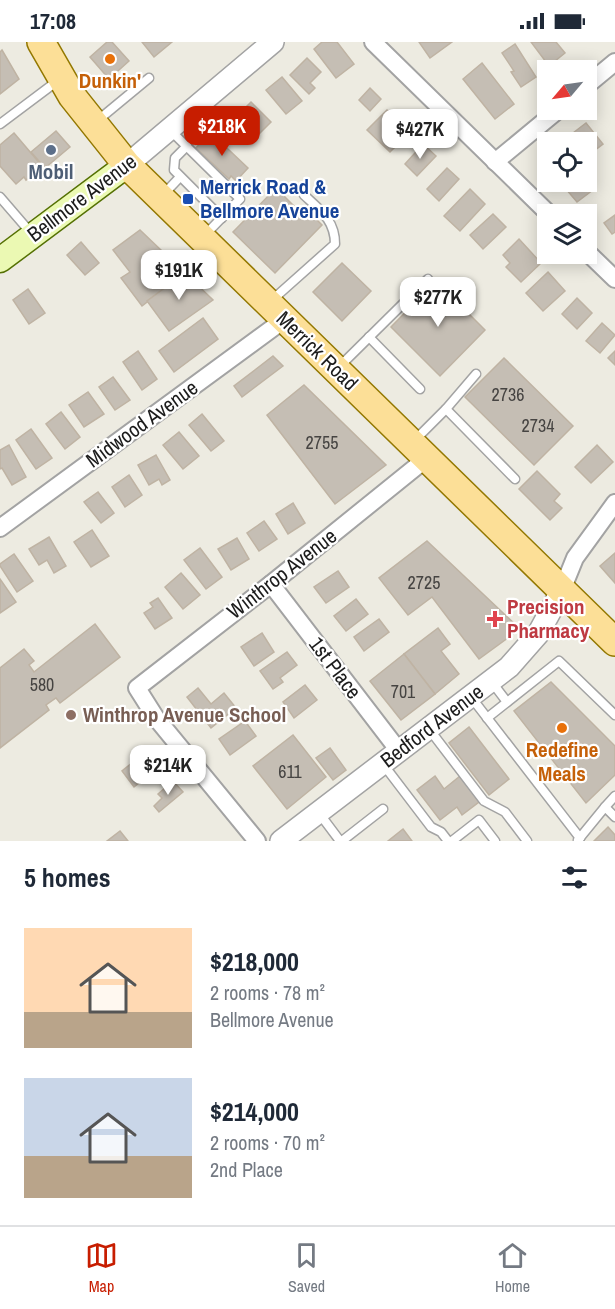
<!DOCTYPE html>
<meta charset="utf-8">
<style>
body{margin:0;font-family:"Archivo Narrow",sans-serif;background:#f2f2f3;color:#1f2937;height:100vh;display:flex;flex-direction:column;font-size:22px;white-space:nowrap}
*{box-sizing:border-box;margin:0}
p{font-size:20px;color:#747a83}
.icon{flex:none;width:33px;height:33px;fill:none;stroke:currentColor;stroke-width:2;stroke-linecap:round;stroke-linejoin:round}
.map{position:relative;height:799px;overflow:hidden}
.details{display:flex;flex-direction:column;background:#fff;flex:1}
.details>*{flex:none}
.needle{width:39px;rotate:241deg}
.controls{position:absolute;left:537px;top:18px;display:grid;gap:12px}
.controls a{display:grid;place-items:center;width:60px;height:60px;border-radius:0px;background:#fff;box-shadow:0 3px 15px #0003;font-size:30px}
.price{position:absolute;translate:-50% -51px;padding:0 14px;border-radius:12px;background:#fff;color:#222;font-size:20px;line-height:39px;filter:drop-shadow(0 2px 3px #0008)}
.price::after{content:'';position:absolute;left:50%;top:36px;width:18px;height:14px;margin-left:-9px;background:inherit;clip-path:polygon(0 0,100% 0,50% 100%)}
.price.selected{background:#c71d00;color:#fff}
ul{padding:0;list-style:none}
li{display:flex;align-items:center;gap:18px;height:150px;padding:0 24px}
li span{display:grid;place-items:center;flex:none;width:168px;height:120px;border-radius:0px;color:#555}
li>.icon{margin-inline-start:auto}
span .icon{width:72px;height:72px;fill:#fffc;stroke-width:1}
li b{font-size:26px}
h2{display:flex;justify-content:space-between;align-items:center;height:72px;padding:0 24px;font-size:26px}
.status{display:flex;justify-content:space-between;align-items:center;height:42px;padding:0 30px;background:#fff;direction:ltr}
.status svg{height:16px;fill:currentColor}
.dock{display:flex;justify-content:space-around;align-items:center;height:84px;border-top:2px solid #e0e1e3;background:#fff;font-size:16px;color:#747a83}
.dock a{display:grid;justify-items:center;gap:3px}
.dock .selected{color:#c71d00}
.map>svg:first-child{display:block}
</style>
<div class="status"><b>17:08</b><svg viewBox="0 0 49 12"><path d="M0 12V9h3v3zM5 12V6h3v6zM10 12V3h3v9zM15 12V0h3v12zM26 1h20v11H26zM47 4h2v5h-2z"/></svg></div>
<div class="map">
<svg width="615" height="799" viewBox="0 0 615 799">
<rect width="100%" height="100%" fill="#edebe1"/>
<g fill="#c5beb4" stroke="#bfb3a3" stroke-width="1.5">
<polygon points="107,0 112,0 129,19 109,37 90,15"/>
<polygon points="142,0 172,0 154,15"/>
<polygon points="322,0 337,0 354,22 336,36 314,7"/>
<polygon points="419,0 452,0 430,16"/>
<polygon points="531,0 556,0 565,11 549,24"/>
<polygon points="515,2 536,35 521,45 511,30 514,29 502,11"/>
<polygon points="2,8 19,37 0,52 0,10"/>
<polygon points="307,16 321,30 310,41 315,46 309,52 290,33"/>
<polygon points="482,21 514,62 495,77 463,37"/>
<polygon points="282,35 302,59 286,72 266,48"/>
<polygon points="370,46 381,57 370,69 359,58"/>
<polygon points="251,60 271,80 253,98 233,78"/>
<polygon points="387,68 405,85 393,97 398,102 390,110 367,88"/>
<polygon points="586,81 603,102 586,115 586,100 574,100 569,94"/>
<polygon points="56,89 70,105 45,126 31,110"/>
<polygon points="210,90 248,126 236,139 231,134 229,137 196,106"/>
<polygon points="14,91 42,124 26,138 24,135 16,142 0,124 0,103"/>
<polygon points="423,102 436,114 417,134 405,122"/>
<polygon points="447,126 459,137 439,159 427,147"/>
<polygon points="560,140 586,140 593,148 577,160"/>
<polygon points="276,146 299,169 304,165 322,183 275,231 233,190"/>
<polygon points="470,147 485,162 460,189 444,174"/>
<polygon points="493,172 506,185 483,207 470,193"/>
<polygon points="615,173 615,190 612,192 604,181"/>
<polygon points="140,188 185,231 142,264 121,236 130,230 113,208"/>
<polygon points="519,197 541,221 521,240 506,225 510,221 503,213"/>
<polygon points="81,200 99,221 85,233 67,213"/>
<polygon points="342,221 371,249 342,279 313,250"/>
<polygon points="548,230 565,249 543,269 526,251"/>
<polygon points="185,231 213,258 169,289 147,259"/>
<polygon points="436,239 485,288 440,334 391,285"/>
<polygon points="28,247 45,271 29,282 13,258"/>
<polygon points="577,256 592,271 577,287 562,272"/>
<polygon points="203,276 218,297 174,330 159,309"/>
<polygon points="602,281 615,293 600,311 586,299"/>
<polygon points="138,309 157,337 142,348 123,320"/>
<polygon points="615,309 615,323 608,316"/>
<polygon points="273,314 283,324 242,355 234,344"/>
<polygon points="504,316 573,384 534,423 465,355"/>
<polygon points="113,335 130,358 115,368 99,345"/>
<polygon points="304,343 386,423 335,462 267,373"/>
<polygon points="88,350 104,372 84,385 69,363"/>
<polygon points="61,370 80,395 65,407 46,382"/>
<polygon points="202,372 224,399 211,409 189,383"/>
<polygon points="31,387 52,416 36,427 16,398"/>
<polygon points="179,390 199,414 183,427 163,403"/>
<polygon points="9,403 26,435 12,443 2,426 0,427 0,408"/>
<polygon points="597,403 613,420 591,441 575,425"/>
<polygon points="156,413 170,438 162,443 159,437 149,443 138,423"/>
<polygon points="537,429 560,452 554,459 562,466 550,478 519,447"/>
<polygon points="129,433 142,453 125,465 112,445"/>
<polygon points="98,450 114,471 101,481 84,460"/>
<polygon points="293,461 305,481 288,492 276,472"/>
<polygon points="264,479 277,497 259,509 247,491"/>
<polygon points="92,488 109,514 91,525 74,500"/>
<polygon points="49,495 66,524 54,531 47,518 39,523 29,507"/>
<polygon points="237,496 249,517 231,528 218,507"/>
<polygon points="427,499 520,587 479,617 432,555 408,573 379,536"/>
<polygon points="200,506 222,535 206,547 184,518"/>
<polygon points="615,511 615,541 600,524"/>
<polygon points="14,512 33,539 17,550 0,524 0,522"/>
<polygon points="338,529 349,545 326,561 314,545"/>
<polygon points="181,531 200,553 183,567 165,545"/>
<polygon points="0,537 16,560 0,571"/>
<polygon points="158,556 172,576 155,587 144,571 153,565 150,561"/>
<polygon points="356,557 368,572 346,589 334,574"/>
<polygon points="379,577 389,590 364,609 354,595"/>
<polygon points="95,582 120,615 60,661 56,656 46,663 49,668 0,706 0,626 24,607 34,619 29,623 34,630"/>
<polygon points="438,586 450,602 441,609 459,632 435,652 404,612"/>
<polygon points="262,591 274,610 254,624 241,605"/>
<polygon points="287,610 297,623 280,636 283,640 273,647 260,629"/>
<polygon points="404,612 435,652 401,678 370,639"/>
<polygon points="551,640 615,704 615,733 586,761 514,669"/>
<polygon points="305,643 317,658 294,676 283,660"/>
<polygon points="198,646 211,662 224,651 236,666 211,686 187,655"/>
<polygon points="245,679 256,694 230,713 219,697"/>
<polygon points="469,685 509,737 489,753 449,701"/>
<polygon points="293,693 326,735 287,767 253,724"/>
<polygon points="330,706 346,728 333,738 316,716"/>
<polygon points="143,712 155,728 134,745 122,729"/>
<polygon points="435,734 444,747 460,734 479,760 462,773 457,765 440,778 417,748"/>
<polygon points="173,739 183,750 159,770 154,764 162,756 158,752"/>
<polygon points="608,785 615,793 615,799 594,799"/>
<polygon points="403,787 412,799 388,799"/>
<polygon points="120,789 128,799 107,799"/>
</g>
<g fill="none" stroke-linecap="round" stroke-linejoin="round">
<g stroke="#a3a3a3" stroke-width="11">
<g id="service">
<polyline points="97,79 149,36"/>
<polyline points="0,82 60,37"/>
<polyline points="169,87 240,157 204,194"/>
<polyline points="187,104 175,116 174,128 222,176"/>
<polyline points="162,154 180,135"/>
<polyline points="0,155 31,191"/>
<path d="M271,259l64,-57c0,-24 -15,-34 -31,-49"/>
<polyline points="369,295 420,347"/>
<polyline points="339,325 428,237"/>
<polyline points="446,367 515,437"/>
<polyline points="414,399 446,367 476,332"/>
<polyline points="491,639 507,660"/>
<polyline points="471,655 580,796"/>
<polyline points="487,676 559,619 615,673"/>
<polyline points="429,687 484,759 505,770 527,799"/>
<polyline points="383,722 431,785 441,790 448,799"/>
<polyline points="605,765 615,754"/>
<polyline points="319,771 340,799"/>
<polyline points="578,798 605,765 615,775"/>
<polyline points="342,799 383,767"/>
<polyline points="452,799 479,778 495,799"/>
</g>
</g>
<g stroke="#a3a3a3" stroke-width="20">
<g id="minor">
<polyline points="373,0 549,172"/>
<polyline points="586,44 615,20"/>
<polyline points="495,120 558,68"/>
<polyline points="586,209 615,237"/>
<polyline points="0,486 285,277"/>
<polyline points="271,542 399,709"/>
<polyline points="562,548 575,516 615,461"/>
<polyline points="257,799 156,676 137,646 271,542 427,416"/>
</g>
</g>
<g stroke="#a3a3a3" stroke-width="24">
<g id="tertiary">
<polyline points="127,123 273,0"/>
<polyline points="281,799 509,625 538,592 562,548"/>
</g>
</g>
<g stroke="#557104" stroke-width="27">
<polyline id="secondary" points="0,218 127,123"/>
</g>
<g stroke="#937800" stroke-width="30">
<polyline id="primary" points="41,0 72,54 127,123 615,600"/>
</g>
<use href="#service" stroke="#fff" stroke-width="8"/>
<use href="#minor" stroke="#fff" stroke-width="16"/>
<use href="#tertiary" stroke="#fff" stroke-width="21"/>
<use href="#secondary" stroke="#ebf9b3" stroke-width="24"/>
<use href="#primary" stroke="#fcdf97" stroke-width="27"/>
</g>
<g fill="#e8710a" stroke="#fff" stroke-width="2">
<circle cx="110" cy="17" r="6"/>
<circle cx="562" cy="686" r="6"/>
</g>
<circle fill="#5c6f8a" stroke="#fff" stroke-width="2" cx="51" cy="108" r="6"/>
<rect fill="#1a4fb4" stroke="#fff" stroke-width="2" x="182" y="151" width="12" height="12" rx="3"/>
<path fill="#e0444e" stroke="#fff" stroke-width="2" d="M492 568h6v6h6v6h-6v6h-6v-6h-6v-6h6z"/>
<circle fill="#8d6e63" stroke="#fff" stroke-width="2" cx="71" cy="673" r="6"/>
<g text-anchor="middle" stroke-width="4.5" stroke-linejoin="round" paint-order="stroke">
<g font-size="18" fill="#464442">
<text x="508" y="359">2736</text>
<text x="538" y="390">2734</text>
<text x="322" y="407">2755</text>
<text x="424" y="547">2725</text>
<text x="42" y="649">580</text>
<text x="403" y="656">701</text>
<text x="290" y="736">611</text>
</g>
<g font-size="21" font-weight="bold" fill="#c56008" stroke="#fff">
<text x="110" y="46">Dunkin'</text>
<text x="562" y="715">Redefine<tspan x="562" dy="24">Meals</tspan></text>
</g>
<g font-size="21" font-weight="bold" fill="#4e5e75" stroke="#fff">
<text x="51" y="137">Mobil</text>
</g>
<g font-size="21" font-weight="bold" fill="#164399" stroke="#fff" text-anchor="start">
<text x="200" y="152">Merrick Road &amp;<tspan x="200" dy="24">Bellmore Avenue</tspan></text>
</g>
<g font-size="21" fill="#1c1c1c" stroke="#fff">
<text transform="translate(82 156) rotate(-37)" y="7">Bellmore Avenue</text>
<text transform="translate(317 309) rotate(44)" y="7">Merrick Road</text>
<text transform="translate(142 382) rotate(-36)" y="7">Midwood Avenue</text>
<text transform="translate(282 532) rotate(-38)" y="7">Winthrop Avenue</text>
<text transform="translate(335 626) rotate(53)" y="7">1st Place</text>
<text transform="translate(432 684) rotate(-37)" y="7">Bedford Avenue</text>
</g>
<g font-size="21" font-weight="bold" fill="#be3a42" stroke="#fff" text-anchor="start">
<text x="507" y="572">Precision<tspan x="507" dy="24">Pharmacy</tspan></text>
</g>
<g font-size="21" font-weight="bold" fill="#785e54" stroke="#fff" text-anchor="start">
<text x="83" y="680">Winthrop Avenue School</text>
</g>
</g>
</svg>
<div class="controls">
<a><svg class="needle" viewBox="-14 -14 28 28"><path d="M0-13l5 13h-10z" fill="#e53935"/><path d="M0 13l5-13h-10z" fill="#747a83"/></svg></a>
<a><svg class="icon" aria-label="locate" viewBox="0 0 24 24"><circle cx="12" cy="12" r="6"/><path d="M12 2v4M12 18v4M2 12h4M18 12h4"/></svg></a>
<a><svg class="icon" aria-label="layers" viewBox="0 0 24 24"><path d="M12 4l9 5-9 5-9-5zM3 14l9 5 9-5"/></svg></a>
</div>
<b class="price selected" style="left:222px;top:115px">$218K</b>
<b class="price" style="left:420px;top:118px">$427K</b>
<b class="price" style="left:179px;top:259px">$191K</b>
<b class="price" style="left:438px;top:286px">$277K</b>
<b class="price" style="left:168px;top:754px">$214K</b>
</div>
<section class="details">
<h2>5 homes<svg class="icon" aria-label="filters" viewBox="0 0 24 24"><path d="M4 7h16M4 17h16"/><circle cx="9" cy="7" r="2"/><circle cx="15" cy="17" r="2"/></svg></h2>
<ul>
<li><span style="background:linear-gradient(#ffd9b3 70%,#b9a48a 0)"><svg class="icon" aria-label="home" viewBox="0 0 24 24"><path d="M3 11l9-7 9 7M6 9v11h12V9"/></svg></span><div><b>$218,000</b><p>2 rooms · 78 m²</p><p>Bellmore Avenue</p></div></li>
<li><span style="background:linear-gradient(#c9d6e8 65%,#b9a48a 0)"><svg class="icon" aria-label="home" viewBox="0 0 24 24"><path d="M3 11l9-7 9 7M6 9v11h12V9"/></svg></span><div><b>$214,000</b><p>2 rooms · 70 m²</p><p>2nd Place</p></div></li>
</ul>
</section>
<nav class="dock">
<a class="selected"><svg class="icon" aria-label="map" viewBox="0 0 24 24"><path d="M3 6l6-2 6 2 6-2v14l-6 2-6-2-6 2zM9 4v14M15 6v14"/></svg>Map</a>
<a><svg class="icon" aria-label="saved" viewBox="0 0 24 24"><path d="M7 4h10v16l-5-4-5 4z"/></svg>Saved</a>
<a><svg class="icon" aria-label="home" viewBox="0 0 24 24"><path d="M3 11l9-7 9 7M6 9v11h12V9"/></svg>Home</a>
</nav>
